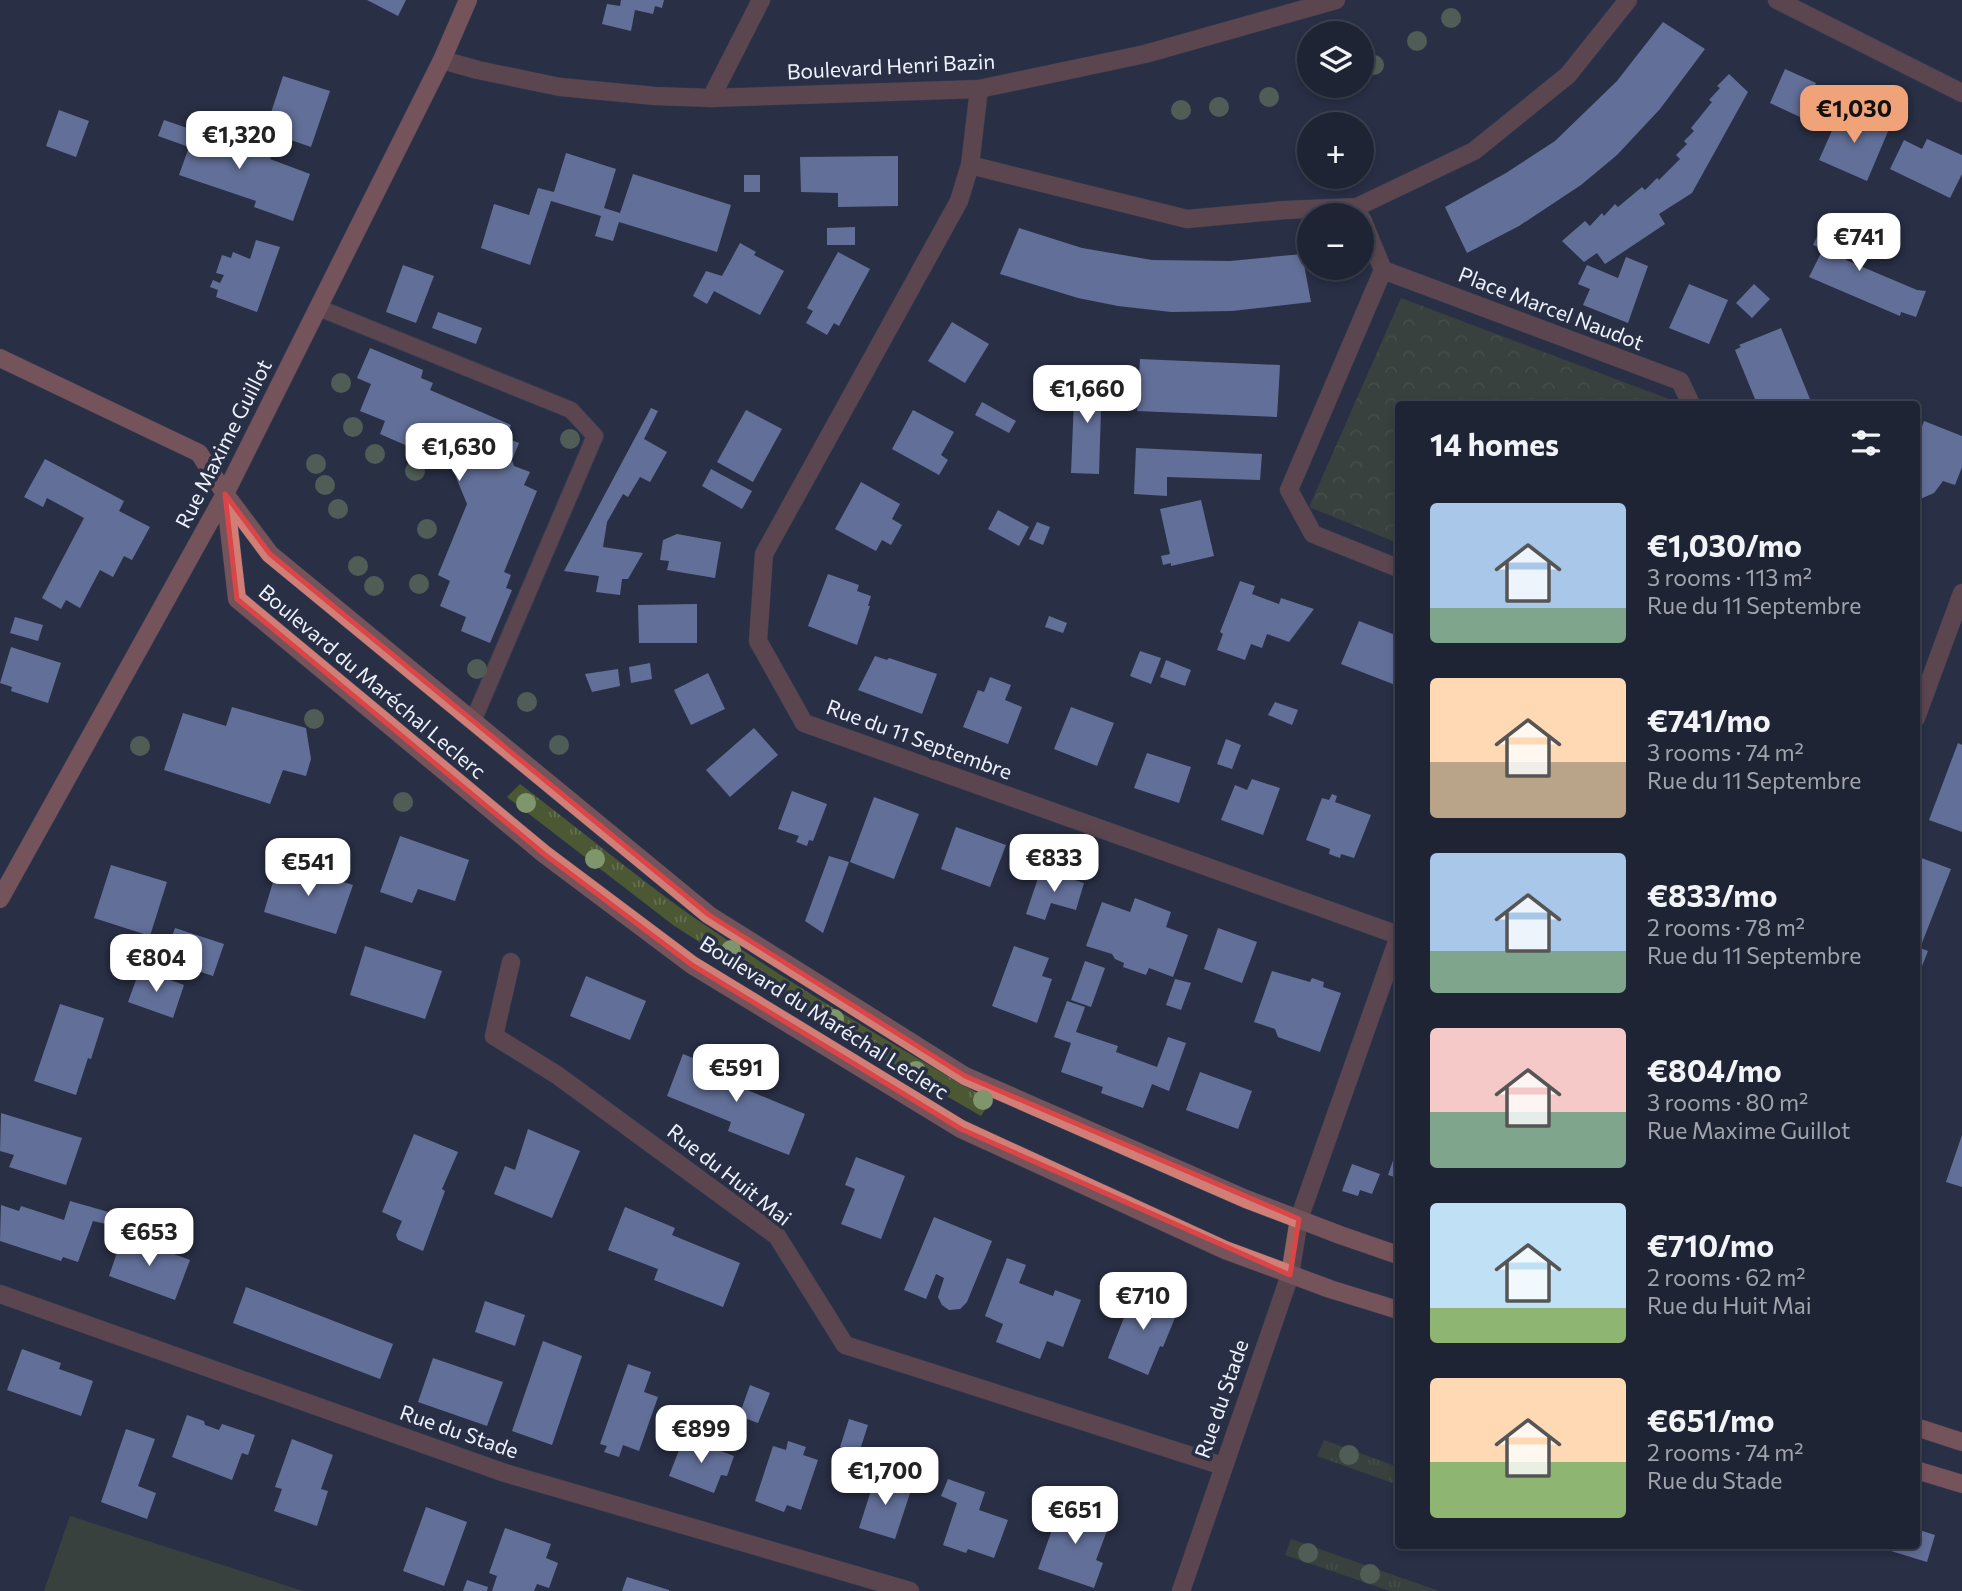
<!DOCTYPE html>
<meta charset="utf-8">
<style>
body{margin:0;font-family:Commissioner,sans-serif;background:#2c3040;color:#f1f3f6;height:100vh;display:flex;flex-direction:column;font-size:26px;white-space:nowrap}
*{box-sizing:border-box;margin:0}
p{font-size:23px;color:#a1a4ac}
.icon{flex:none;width:38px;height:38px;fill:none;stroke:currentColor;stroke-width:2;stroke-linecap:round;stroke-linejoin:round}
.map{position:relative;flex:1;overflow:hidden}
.details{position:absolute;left:1395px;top:401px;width:525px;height:1148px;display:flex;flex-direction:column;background:#1f2434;border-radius:7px;box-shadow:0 4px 10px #0003,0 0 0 2px #3c414f}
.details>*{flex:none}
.tools{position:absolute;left:1297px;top:21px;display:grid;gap:14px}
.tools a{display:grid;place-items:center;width:77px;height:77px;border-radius:50%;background:#1f2434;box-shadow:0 4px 10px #0003,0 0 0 2px #3c414f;font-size:35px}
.price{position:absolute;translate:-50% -60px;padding:0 16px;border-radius:14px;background:#fff;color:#222;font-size:23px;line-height:46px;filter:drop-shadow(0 2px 4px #0008)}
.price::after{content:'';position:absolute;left:50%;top:42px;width:21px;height:16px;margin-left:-10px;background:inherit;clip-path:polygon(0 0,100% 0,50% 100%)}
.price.current{background:#f0a279;color:#111}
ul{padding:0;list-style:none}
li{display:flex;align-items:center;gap:21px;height:175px;padding:0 35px}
li span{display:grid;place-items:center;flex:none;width:196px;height:140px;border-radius:7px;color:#555}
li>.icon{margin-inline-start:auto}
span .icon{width:84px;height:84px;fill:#fffc;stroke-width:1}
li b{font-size:30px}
h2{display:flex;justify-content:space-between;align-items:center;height:84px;padding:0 35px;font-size:30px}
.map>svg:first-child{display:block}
</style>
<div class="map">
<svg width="1962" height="1591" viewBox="0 0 1962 1591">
<defs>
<pattern id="grass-tufts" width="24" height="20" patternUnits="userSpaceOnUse" patternTransform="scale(1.75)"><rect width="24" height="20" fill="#4b5833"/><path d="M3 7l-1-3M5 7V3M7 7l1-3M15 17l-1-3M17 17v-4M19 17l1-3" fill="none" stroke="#657051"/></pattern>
<pattern id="forest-crowns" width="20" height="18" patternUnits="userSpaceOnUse" patternTransform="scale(1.75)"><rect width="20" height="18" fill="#4b5833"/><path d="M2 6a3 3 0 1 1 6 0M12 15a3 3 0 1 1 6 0" fill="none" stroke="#657051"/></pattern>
</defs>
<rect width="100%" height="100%" fill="#293045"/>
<g fill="url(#grass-tufts)">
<path d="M520,784c58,44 114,91 173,133 96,66 197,126 298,184l-10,15 -124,-72 -184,-119 -166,-128z"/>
<polygon points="1324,1440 1398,1467 1398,1485 1317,1456"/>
<polygon points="1291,1539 1439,1591 1390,1591 1285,1555"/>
</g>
<polygon fill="url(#forest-crowns)" points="1401,298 1682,404 1398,404 1398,543 1309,507"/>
<polygon fill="#4b5833" points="70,1516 303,1591 44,1591"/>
<g fill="#a6bdfd">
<polygon points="367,0 406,0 398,16"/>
<polygon points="621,0 664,0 662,8 655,6 653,14 635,10 631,31 602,24 607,4 620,6"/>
<polygon points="1663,22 1705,49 1660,109 1617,155 1581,185 1519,226 1467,253 1445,207 1506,173 1555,141 1617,81"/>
<polygon points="1785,69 1816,83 1800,117 1770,103"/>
<polygon points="1729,74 1748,92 1692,193 1659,214 1665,224 1605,264 1597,253 1584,262 1562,241 1585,221 1590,226 1602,213 1604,216 1615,204 1618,207 1642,187 1645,190 1657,178 1659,180 1680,159 1676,155 1687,144 1684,141 1694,131 1691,128 1712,102 1709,100 1720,88 1717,86"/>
<polygon points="283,76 330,91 311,147 265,131"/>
<polygon points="1842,108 1889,129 1867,181 1819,160"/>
<polygon points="59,110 89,121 76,157 46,146"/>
<polygon points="164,120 271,157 270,159 310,174 293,221 254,207 256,201 179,175 189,147 158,136"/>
<polygon points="1927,139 1962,155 1962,174 1950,198 1890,169 1904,140 1922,149"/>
<polygon points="566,153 616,169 604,208 620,213 633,174 731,205 717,252 619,222 613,241 595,236 601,216 551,201 530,265 481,248 494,204 529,215 538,188 554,192"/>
<polygon points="898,156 898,206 838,207 838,193 801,192 800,157"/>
<rect x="744" y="175" width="16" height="17"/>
<polygon points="1827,216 1859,233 1846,260 1917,290 1926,291 1916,317 1901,312 1900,316 1809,277 1823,249 1813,245"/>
<polygon points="855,227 855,245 827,245 827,228"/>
<polygon points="1019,228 1082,248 1152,260 1230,261 1302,254 1311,302 1232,311 1171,312 1118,306 1078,298 1000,274"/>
<polygon points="256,240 280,247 257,312 216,297 218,290 210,287 213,280 220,283 224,275 216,273 222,255 231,258 233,252 250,259"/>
<polygon points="740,243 756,252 754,255 784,271 760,315 714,291 707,304 693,296 706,271 722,276"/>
<polygon points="838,252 870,269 839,326 834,323 827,335 806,323 813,311 807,308"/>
<polygon points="1626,257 1648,266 1628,323 1583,305 1590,289 1578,284 1587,265 1618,278"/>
<polygon points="403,265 434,276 416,323 386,312"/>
<polygon points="1689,284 1728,300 1709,344 1669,328"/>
<polygon points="1754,284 1770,299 1752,318 1736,303"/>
<polygon points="438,312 482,328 476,344 432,328"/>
<polygon points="952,322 989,344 965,383 928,361"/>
<polygon points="1781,328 1812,404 1757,404 1735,350 1741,347 1739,345"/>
<polygon points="370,348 423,370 421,378 433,383 430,390 511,425 506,438 519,443 512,460 514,466 530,472 524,485 537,491 504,572 511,575 506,588 512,590 490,643 461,631 466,617 440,606 450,581 438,575 467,504 451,465 380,434 385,421 360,411 371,384 357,378"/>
<polygon points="1140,359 1280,365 1277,417 1137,411"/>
<polygon points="1075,375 1102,376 1099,474 1071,473"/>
<polygon points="982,402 1016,421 1009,433 975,415"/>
<polygon points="651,408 658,411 644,439 667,452 650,482 640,477 628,497 623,494 607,522 603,547 643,553 628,579 622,579 620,595 596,592 599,576 564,571"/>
<polygon points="746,410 782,429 753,482 717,462"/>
<polygon points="913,410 954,432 941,455 948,460 939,475 892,449"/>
<polygon points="1924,421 1962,436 1962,467 1955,485 1943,481 1934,493 1918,500 1916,499 1916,442"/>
<polygon points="1136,448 1262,454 1260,480 1167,477 1167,496 1134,494"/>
<polygon points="45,459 124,501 119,511 150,527 132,560 124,556 113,577 100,570 80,608 66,600 61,609 42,598 84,518 47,498 43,507 24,497"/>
<polygon points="711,469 752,491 742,509 702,486"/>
<polygon points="861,482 900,504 892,519 902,525 891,545 882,540 876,551 835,529"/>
<polygon points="1201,500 1214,556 1171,566 1171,563 1163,565 1161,556 1170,554 1160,509"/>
<polygon points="998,510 1029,527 1019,546 988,529"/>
<polygon points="1037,522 1050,527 1043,545 1029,539"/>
<polygon points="677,534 721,542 715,578 667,570 669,561 660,560 663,540"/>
<polygon points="828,574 859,585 857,591 871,596 868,606 870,606 857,645 808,626"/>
<polygon points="1240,581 1255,586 1252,594 1279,604 1281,598 1314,609 1289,642 1267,634 1262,648 1251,644 1245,660 1217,650 1223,634 1220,632"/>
<polygon points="697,604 697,643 639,643 638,605"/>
<polygon points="1049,616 1067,623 1063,633 1045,627"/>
<polygon points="15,617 43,625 38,641 10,633"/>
<polygon points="1359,621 1398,636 1398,686 1341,664"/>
<polygon points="11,647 61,663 48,703 11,691 12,687 0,683"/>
<polygon points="1140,651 1161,658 1151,684 1130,676"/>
<polygon points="875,656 887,660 889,658 937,674 922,714 858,690"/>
<polygon points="1166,660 1191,670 1185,686 1160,677"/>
<polygon points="650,663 652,679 631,683 629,667"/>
<polygon points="618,669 620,686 592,692 585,674"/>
<polygon points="708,673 725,709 691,725 674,690"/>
<polygon points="990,677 1011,685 1005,700 1022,707 1008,744 963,727 978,690 984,692"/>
<polygon points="1275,702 1298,710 1292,725 1268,715"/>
<polygon points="232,707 306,728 311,759 306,776 283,770 270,804 164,770 183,713 226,726"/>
<polygon points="1071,707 1114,723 1097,766 1054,749"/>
<polygon points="754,728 778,755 730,797 706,770"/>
<polygon points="1226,739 1241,745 1232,769 1217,764"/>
<polygon points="1958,743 1962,745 1962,832 1929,820"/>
<polygon points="1147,753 1191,767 1179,803 1134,788"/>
<polygon points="1252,779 1280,788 1263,835 1221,820 1235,785 1247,790"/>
<polygon points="792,791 827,804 813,841 809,840 807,846 796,842 799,836 778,829"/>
<polygon points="1332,794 1337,796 1335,802 1371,815 1354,858 1341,854 1340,858 1329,854 1330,849 1306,840 1322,798 1329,800"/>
<polygon points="874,797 919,814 894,879 850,862"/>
<polygon points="956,827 1006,845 990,887 941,869"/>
<polygon points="400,836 469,860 455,901 418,889 412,903 380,892"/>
<polygon points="829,856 849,862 823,933 805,921"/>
<polygon points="1916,856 1951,869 1920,948 1928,951 1920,971 1916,969"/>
<polygon points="279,862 353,885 336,934 264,912"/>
<polygon points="111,865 167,882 150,936 94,918"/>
<polygon points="1041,869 1084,883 1076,910 1051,903 1045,920 1026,914"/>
<polygon points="1135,898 1171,912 1166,927 1188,935 1173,977 1149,968 1146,975 1123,967 1124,963 1115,959 1112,954 1086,946 1102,902 1130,912"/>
<polygon points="175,928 224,944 213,976 147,954 151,942 168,948"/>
<polygon points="1218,928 1257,942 1242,983 1204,969"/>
<polygon points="365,946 442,971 425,1019 350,995"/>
<polygon points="1014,946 1049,958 1042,976 1052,979 1037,1023 992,1006"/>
<polygon points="1085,961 1105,968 1091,1007 1071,1000"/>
<polygon points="140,969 184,985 173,1018 128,1002"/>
<polygon points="1272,971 1310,982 1312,978 1324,982 1323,987 1341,993 1320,1052 1278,1037 1275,1029 1254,1022"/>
<polygon points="586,976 646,1001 630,1040 570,1016"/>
<polygon points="1175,979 1191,983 1181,1010 1166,1005"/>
<polygon points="1067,1001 1085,1007 1076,1032 1118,1046 1116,1052 1157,1067 1168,1037 1186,1043 1169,1091 1152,1084 1143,1108 1101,1093 1103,1087 1061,1072 1071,1043 1054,1037"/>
<polygon points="60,1004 104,1018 91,1059 88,1058 76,1095 34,1081"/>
<polygon points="683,1054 748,1080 745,1089 805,1114 789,1155 728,1131 731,1122 667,1096"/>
<polygon points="1200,1072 1252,1091 1238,1129 1186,1110"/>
<polygon points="1,1113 82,1138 66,1185 9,1167 14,1155 0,1151"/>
<polygon points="528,1129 580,1151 552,1218 494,1194 505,1166 515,1170"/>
<polygon points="414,1134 458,1152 442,1189 445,1191 423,1251 398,1240 396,1235 402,1221 382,1212"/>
<polygon points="1962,1135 1962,1187 1946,1182"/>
<polygon points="1398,1146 1398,1178 1388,1175"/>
<polygon points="856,1157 905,1176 881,1239 841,1224 855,1189 845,1185"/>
<polygon points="1352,1164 1380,1174 1372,1194 1360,1190 1358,1196 1342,1191"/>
<polygon points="70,1201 119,1215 115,1226 93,1221 78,1262 63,1257 61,1261 0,1241 1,1205 19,1211 21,1206 64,1220"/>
<polygon points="625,1207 675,1228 672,1235 740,1263 723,1307 654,1280 658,1269 608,1250"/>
<polygon points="934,1217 992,1241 967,1302 960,1309 949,1310 942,1305 938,1297 944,1278 936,1274 926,1299 904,1290"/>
<polygon points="123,1235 190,1260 175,1300 109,1276"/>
<polygon points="1007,1258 1026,1265 1019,1283 1053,1296 1055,1290 1081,1300 1063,1347 1047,1341 1040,1359 996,1342 1003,1324 985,1316"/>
<polygon points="246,1287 393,1344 380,1379 233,1323"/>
<polygon points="1135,1290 1179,1308 1163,1347 1160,1346 1148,1375 1108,1358"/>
<polygon points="485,1301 525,1315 515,1346 475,1332"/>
<polygon points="543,1341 582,1356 552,1445 512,1431"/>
<polygon points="22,1349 61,1363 59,1369 93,1381 81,1416 7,1390"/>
<polygon points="433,1358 503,1382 487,1426 418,1402"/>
<polygon points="628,1364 651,1372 644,1392 658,1397 639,1451 623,1445 619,1457 604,1452 607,1446 600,1444"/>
<polygon points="750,1385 770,1393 758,1423 739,1416"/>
<polygon points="187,1415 204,1421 205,1425 219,1430 222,1424 255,1435 248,1455 242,1453 232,1480 172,1457"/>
<polygon points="849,1419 868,1425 859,1453 840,1447"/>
<polygon points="126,1429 155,1439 138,1486 156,1493 147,1519 101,1502"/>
<polygon points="684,1437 734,1456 727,1476 721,1475 714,1493 669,1476"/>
<polygon points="292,1439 333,1455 321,1489 328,1491 317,1526 274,1511 282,1489 275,1487"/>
<polygon points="788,1441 806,1447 803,1455 818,1460 801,1510 787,1505 784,1512 755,1501 773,1446 786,1450"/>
<polygon points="876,1475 912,1487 895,1539 859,1528"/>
<polygon points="948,1479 985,1492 979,1510 1008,1520 994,1558 968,1549 966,1553 943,1545 957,1503 941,1496"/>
<polygon points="1062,1502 1111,1520 1096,1560 1103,1563 1094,1588 1038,1569"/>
<polygon points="426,1507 467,1522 444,1586 403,1571"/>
<polygon points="505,1528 551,1544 546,1558 558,1563 549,1588 537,1584 534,1591 492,1591 497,1576 489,1573"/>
<polygon points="1916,1529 1935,1535 1927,1562 1891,1551 1891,1548 1884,1545 1916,1545"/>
<polygon points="627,1577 669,1590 669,1591 622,1591"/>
<polygon points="467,1580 488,1587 487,1591 463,1591"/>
</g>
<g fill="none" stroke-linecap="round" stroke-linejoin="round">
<g stroke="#454b5f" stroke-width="18">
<polyline id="lane" points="319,308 571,410 595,436 473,721"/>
</g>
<g stroke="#454b5f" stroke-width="19">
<g id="street">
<polyline points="1777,0 1962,93"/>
<polyline points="442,60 478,70 560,87 655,96 711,98 979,89 1145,54 1336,0"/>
<polyline points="979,89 970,165 959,201 764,554 758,641 804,723 1398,935"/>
<polyline points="711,98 761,0"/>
<polyline points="970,165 1187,219 1285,210 1357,207 1474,151 1568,75 1628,0"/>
<polyline points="1362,219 1383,270"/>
<polyline points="1398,568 1313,534 1289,490 1383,270 1680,381 1691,404"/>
<polyline points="1916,718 1962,593"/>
<polyline points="511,962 494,1036 557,1075 777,1236 845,1345 1223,1466"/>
<polyline points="0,1294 505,1473 910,1591"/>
<polyline points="1181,1591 1290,1275 1299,1219 1398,939"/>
</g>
</g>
<g stroke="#454b5f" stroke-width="19">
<g id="secondary">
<polyline points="0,358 199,453 225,494 270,554 709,915 965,1076 1246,1199 1340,1235 1398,1255"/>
<polyline points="225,494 237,599 544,854 692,965 961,1129 1225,1250 1330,1289 1398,1310"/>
<polyline points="0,899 225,494 442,60 468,0"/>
<polyline points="1916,1427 1962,1442"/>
<polyline points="1916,1470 1962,1484"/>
</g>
</g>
<use href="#lane" stroke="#98635e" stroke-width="16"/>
<use href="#street" stroke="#98635e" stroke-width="18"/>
<use href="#secondary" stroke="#d17e77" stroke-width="18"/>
</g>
<g fill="#7f956b">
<circle cx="1451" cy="18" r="10"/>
<circle cx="1417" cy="41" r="10"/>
<circle cx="1374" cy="65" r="10"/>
<circle cx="1269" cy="97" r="10"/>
<circle cx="1219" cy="107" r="10"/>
<circle cx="1181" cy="110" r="10"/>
<circle cx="341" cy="383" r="10"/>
<circle cx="353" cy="427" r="10"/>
<circle cx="570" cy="439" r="10"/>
<circle cx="375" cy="454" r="10"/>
<circle cx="316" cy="464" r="10"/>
<circle cx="415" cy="471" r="10"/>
<circle cx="325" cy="485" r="10"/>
<circle cx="338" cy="509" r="10"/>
<circle cx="427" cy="529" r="10"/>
<circle cx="358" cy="566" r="10"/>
<circle cx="419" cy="584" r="10"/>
<circle cx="374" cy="586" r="10"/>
<circle cx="477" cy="669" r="10"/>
<circle cx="527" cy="702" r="10"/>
<circle cx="314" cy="719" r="10"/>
<circle cx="559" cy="745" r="10"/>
<circle cx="140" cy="746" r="10"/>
<circle cx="403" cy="802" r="10"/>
<circle cx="526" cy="803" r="10"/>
<circle cx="595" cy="859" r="10"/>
<circle cx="731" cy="950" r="10"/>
<circle cx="834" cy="1019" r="10"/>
<circle cx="916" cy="1071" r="10"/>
<circle cx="983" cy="1100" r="10"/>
<circle cx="1349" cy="1455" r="10"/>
<circle cx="1308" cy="1553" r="10"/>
<circle cx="1370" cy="1574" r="10"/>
</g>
<path d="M0 0H1962V1591H0ZM225,494l45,60 439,361 256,161 334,143 -9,56 -329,-146 -269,-164 -148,-111 -307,-255z" fill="#293045" fill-opacity=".55" fill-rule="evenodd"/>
<path fill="none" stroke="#da4648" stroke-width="5" stroke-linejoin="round" d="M225,494l45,60 439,361 256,161 334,143 -9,56 -329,-146 -269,-164 -148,-111 -307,-255z"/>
<g text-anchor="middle" stroke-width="7" stroke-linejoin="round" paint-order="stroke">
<g font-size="21" fill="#eef2fd" stroke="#293045">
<text transform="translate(891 67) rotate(-3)" y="7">Boulevard Henri Bazin</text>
<text transform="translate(1551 309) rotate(21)" y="7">Place Marcel Naudot</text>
<text transform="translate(224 444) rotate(-63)" y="7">Rue Maxime Guillot</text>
<text transform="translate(372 682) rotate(40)" y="7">Boulevard du Maréchal Leclerc</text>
<text transform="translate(919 740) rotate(20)" y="7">Rue du 11 Septembre</text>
<text transform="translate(824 1018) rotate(32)" y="7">Boulevard du Maréchal Leclerc</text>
<text transform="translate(729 1175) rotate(38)" y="7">Rue du Huit Mai</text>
<text transform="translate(1222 1399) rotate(-71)" y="7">Rue du Stade</text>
<text transform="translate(459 1432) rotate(19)" y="7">Rue du Stade</text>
</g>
</g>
</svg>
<div class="tools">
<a><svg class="icon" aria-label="layers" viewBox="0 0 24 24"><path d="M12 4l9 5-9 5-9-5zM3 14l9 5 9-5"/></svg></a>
<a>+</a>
<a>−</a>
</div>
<b class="price current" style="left:1854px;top:145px">€1,030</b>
<b class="price" style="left:239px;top:171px">€1,320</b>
<b class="price" style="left:1859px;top:273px">€741</b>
<b class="price" style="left:1087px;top:425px">€1,660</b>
<b class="price" style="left:459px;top:483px">€1,630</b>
<b class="price" style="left:1054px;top:894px">€833</b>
<b class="price" style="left:308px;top:898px">€541</b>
<b class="price" style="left:156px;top:994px">€804</b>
<b class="price" style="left:736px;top:1104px">€591</b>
<b class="price" style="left:149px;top:1268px">€653</b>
<b class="price" style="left:1143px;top:1332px">€710</b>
<b class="price" style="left:701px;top:1465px">€899</b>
<b class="price" style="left:885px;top:1507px">€1,700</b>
<b class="price" style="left:1075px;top:1546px">€651</b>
<section class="details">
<h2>14 homes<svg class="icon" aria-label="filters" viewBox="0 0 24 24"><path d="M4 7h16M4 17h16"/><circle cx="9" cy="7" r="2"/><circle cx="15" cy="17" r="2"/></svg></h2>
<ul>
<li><span style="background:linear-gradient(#a9c7e8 75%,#7fa58c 0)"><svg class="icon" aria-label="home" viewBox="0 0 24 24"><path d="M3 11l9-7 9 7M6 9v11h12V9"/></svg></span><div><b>€1,030/mo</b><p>3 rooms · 113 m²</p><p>Rue du 11 Septembre</p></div></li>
<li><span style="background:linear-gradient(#ffd9b3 60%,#b9a48a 0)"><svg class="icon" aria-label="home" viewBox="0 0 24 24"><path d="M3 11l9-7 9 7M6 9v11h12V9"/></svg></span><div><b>€741/mo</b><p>3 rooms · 74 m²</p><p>Rue du 11 Septembre</p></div></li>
<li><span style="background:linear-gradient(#a9c7e8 70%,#7fa58c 0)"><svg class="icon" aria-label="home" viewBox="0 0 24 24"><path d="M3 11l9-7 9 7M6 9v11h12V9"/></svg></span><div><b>€833/mo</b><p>2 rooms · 78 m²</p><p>Rue du 11 Septembre</p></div></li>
<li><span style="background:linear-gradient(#f6c9c9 60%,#7fa58c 0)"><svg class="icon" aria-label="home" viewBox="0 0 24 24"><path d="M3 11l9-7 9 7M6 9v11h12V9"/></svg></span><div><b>€804/mo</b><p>3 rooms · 80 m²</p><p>Rue Maxime Guillot</p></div></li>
<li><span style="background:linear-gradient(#bfe0f5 75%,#8fb573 0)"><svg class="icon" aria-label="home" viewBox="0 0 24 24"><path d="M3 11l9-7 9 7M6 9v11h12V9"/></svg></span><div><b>€710/mo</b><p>2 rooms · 62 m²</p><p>Rue du Huit Mai</p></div></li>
<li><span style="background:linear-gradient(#ffd9b3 60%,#8fb573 0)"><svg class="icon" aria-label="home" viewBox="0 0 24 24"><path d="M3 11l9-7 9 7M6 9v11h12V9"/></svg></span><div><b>€651/mo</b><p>2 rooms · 74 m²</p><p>Rue du Stade</p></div></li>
</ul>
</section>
</div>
